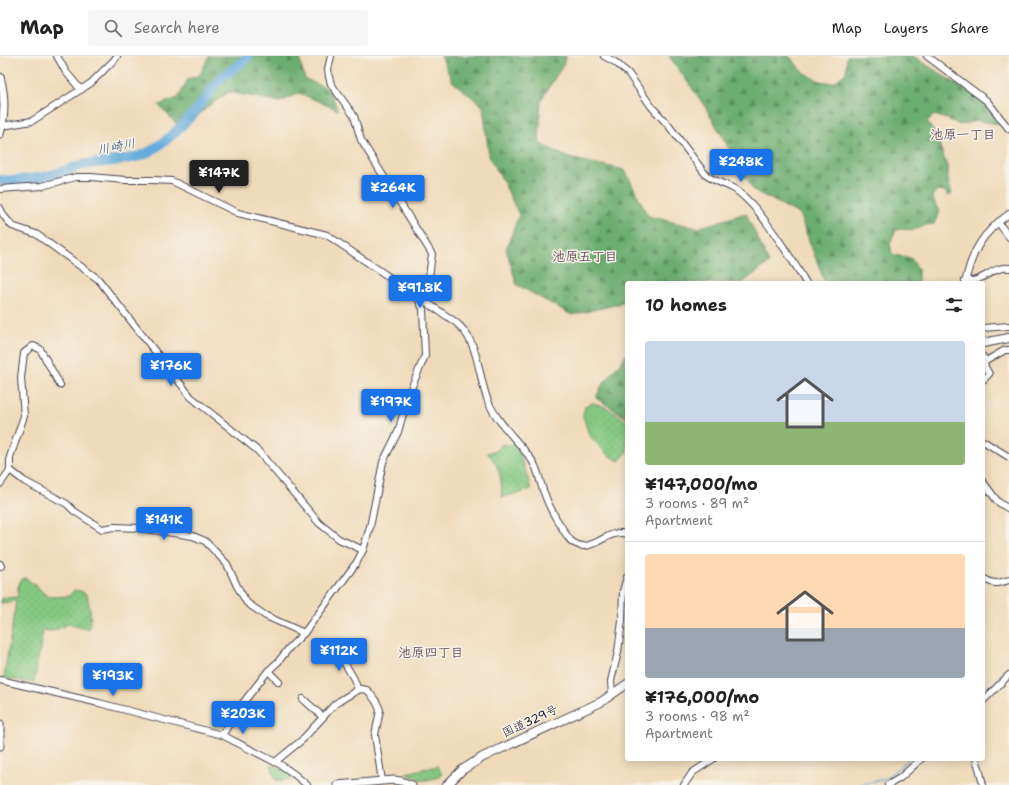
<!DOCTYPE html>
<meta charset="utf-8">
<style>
body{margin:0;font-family:"Shantell Sans","Klee One",sans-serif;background:#f6f6f6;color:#222;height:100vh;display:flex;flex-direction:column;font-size:15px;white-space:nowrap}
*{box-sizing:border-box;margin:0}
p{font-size:13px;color:#767676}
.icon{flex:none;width:22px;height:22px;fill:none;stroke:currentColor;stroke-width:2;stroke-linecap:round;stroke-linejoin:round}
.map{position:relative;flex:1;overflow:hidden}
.details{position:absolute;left:625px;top:225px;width:360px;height:480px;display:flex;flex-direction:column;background:#fff;border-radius:4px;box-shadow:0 2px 10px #0003}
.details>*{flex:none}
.price{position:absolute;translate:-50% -34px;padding:0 9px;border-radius:4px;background:#1a73e8;color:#fff;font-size:13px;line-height:26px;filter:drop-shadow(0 1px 2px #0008)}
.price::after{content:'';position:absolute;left:50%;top:24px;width:12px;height:9px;margin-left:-6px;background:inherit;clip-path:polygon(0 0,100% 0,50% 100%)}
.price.selected{background:#222;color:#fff}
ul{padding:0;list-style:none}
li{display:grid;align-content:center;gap:8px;height:212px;padding:0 20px}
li+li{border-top:1px solid #e0e0e0}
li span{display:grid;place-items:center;height:124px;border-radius:4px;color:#555}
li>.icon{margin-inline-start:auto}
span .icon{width:72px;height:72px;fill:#fffc;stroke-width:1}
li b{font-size:17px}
h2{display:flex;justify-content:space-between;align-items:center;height:48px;padding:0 20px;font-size:17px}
header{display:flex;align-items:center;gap:24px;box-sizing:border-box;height:56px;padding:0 20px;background:#fff;border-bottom:1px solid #e0e0e0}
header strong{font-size:19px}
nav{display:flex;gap:22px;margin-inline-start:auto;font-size:14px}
.search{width:280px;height:36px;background:#f6f6f6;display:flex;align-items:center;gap:10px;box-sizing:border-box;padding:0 14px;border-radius:4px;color:#767676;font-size:15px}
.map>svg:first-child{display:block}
</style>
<header>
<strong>Map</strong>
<div class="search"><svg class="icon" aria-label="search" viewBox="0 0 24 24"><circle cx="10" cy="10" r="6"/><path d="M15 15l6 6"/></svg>Search here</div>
<nav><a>Map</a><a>Layers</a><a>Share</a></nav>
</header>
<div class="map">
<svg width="1009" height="729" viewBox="0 0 1009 729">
<defs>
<pattern id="green-dots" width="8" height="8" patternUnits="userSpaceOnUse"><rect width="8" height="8" fill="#86c982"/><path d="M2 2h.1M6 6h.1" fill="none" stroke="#73ac71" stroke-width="1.8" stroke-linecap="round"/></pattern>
<pattern id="forest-firs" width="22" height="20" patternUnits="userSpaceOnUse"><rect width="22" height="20" fill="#6cad70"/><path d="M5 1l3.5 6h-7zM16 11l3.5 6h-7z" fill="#588c5d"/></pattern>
</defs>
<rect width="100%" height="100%" fill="#f7f3e8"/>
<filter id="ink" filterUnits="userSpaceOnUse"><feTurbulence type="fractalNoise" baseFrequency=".025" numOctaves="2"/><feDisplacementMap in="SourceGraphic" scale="8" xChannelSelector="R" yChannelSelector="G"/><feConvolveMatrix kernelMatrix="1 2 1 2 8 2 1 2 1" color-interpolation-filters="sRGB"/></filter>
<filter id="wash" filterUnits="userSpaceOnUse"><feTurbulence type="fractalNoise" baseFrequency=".012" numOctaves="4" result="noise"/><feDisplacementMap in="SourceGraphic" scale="16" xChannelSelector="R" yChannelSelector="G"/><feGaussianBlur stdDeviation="0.9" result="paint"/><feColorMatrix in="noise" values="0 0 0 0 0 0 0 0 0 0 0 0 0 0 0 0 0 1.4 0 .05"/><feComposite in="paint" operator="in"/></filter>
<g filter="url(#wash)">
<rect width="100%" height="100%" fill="#efdbba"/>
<g fill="url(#green-dots)" stroke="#54765e">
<path d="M592,347c13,2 24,11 35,18v32l-8,8 -11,-6 -19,-20 -6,-19 2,-10z"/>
<path d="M514,387c8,14 12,30 17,46l-13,5h-3l-8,2 -5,1c-1,-17 -1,-32 -15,-44l11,-3 4,-6 6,1z"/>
<path d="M25,522l13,9 5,6 6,4 20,-1 5,-6 7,1 6,4c2,11 6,23 2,34h-3l-18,-5 -13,6 -4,1 -8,-1 -9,53 -30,-5 12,-77 -15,2 1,-5 16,-1v-10l3,-8z"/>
<path d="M271,709c9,3 18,6 23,14l-18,1z"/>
<path d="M437,710l5,8c-4,4 -13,6 -19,6 -4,-1 -12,-5 -17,-6v-1z"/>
</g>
<g fill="url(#forest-firs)" stroke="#476856">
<polygon points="209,0 301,0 300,6 305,23 329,33 338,54 299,37 280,46 229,36 210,49 182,74 159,49 178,42 188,23 200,19"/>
<polygon points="441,0 566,0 563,9 541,44 539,87 569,102 625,114 648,160 698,172 746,157 769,207 742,227 627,227 627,246 572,259 517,229 506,193 519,159 503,125 489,101 483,50 452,25"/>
<polygon points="669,0 789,0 804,17 820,25 833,27 846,17 847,0 913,0 984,46 1000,68 976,65 960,69 947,63 934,59 927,66 936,79 948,113 948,125 952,138 948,140 945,135 937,134 932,140 939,156 934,168 926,169 913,174 902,173 896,174 890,187 892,198 911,202 918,213 918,227 825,227 799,158 753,134 704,49"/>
<polygon points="627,298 627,362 596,342 601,331"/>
</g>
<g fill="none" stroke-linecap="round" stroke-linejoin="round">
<g stroke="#65aadb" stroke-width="1.5">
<polyline points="983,639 1009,613"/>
<polyline points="859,729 885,723 909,703"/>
</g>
<path stroke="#65aadb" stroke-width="10" d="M0,124c17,1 34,-1 51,-5 11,-3 21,-7 32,-10 19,-4 38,-3 57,-9 20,-7 44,-32 58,-48 7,-9 14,-20 22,-29 5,-5 11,-8 17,-13 4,-3 8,-6 11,-10"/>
</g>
</g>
<g filter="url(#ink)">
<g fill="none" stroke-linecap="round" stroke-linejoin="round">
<g stroke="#413e4e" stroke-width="8">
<g id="minor">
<polyline points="57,0 66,16 81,34"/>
<polyline points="331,0 328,13 329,21 331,28 354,60 361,84 432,198 429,221 417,240"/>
<path d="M604,0l11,6 13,11 23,33 18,20 37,49c9,7 21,9 30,15 17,13 28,29 40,46 11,16 21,31 30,47"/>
<polyline points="927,0 987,45 1009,73"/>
<polyline points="2,70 32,65 91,27 114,4 117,0"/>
<path d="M0,133l42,-3 34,-9h15l34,3h28l19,1 66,32 89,22 127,86c26,19 23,53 34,80 8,19 23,33 36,49 3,4 8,9 10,14 5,9 6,18 9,26 5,15 12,28 21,41 3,5 6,11 12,13 15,9 33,-16 51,-10"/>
<polyline points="0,152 4,160 12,170 36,178 98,223 191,341 258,395 319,467 339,483 363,494"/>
<polyline points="998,166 1009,181"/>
<path d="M965,225c1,0 6,0 7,0 13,-2 23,-15 37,-13"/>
<path d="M965,227c7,-32 17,-50 44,-69"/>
<polyline points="983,272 1009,270"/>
<polyline points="983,301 986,305 1005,294 1009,294"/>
<polyline points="983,303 985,311 989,318 983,324"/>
<polyline points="983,385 1009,401"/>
<polyline points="10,414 24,425 67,448 74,455 102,473 114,471 140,472 193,480 205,485 227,508 237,530 247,547 266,560 304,577"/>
<polyline points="983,426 998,446 1009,453"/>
<polyline points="0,428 10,414 10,401 24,360 21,322 24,297 33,290 40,293 60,329"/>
<polyline points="0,508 1,510 0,510"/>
<path d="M983,522c12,7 13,6 26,2"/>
<polyline points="335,591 354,623 358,634"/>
<polyline points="268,615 279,626"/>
<polyline points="0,624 99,647 222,679 281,709 294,718 307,729"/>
<polyline points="612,639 611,625 618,596 622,565 623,535 627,521"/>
<polyline points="303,643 323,661"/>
<polyline points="983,645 1009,619"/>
<polyline points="222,679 243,647 268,615 278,606 289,592 304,577 357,506 363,494 370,471 383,406 398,376 409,337 425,300 423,253 417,241"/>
<polyline points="976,703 979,712 983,729"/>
<polyline points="275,706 302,684 335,648 341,644 356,635 361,633 367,634 370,637 377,647 380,654 375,679 382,725"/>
<polyline points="684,729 692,717 713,703"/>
<polyline points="888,729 900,722 921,703"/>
</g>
</g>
<g stroke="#413e4e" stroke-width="9">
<g id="major">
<path d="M0,21c5,18 5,39 0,57"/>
<polyline points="0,668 0,690"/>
<polyline points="337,729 394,724 401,725 412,729"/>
</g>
</g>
<g stroke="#413e4e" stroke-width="10">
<g id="highway">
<polyline points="983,287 1009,282"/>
<polyline points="447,729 462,714 483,701 601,646 627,628"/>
</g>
</g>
<use href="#minor" stroke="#fff" stroke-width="6"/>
<use href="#major" stroke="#fff" stroke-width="7"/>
<use href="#highway" stroke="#fff" stroke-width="8"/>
</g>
</g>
<g text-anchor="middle" stroke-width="3" stroke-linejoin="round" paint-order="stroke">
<g font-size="12" fill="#22223b" stroke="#f7f3e8">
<text transform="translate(530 665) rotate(-25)" y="4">国道329号</text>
</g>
<g font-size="13" font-weight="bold" fill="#634d5d" stroke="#f7f3e8">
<text x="963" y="83">池原一丁目</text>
<text x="585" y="205">池原五丁目</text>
<text x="431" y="601">池原四丁目</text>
</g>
<g font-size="13" font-style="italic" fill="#3d587b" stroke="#f7f3e8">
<text transform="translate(116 90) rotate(-11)" y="5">川崎川</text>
</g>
</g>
</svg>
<b class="price" style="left:741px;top:127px">¥248K</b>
<b class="price selected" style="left:219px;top:138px">¥147K</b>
<b class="price" style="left:393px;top:153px">¥264K</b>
<b class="price" style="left:420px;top:253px">¥91.8K</b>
<b class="price" style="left:171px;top:331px">¥176K</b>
<b class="price" style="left:391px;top:367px">¥197K</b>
<b class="price" style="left:164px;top:485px">¥141K</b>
<b class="price" style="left:339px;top:616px">¥112K</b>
<b class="price" style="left:113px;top:641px">¥193K</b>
<b class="price" style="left:243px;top:679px">¥203K</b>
<section class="details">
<h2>10 homes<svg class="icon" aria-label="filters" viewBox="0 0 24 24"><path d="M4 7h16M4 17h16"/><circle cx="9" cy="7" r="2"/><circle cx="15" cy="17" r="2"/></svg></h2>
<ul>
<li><span style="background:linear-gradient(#c9d6e8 65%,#8fb573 0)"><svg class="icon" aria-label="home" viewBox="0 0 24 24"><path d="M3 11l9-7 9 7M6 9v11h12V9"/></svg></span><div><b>¥147,000/mo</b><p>3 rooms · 89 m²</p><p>Apartment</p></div></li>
<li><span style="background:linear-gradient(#ffd9b3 60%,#9aa5b1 0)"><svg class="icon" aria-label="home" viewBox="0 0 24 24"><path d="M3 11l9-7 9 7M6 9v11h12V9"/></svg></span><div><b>¥176,000/mo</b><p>3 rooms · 98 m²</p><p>Apartment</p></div></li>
</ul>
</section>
</div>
